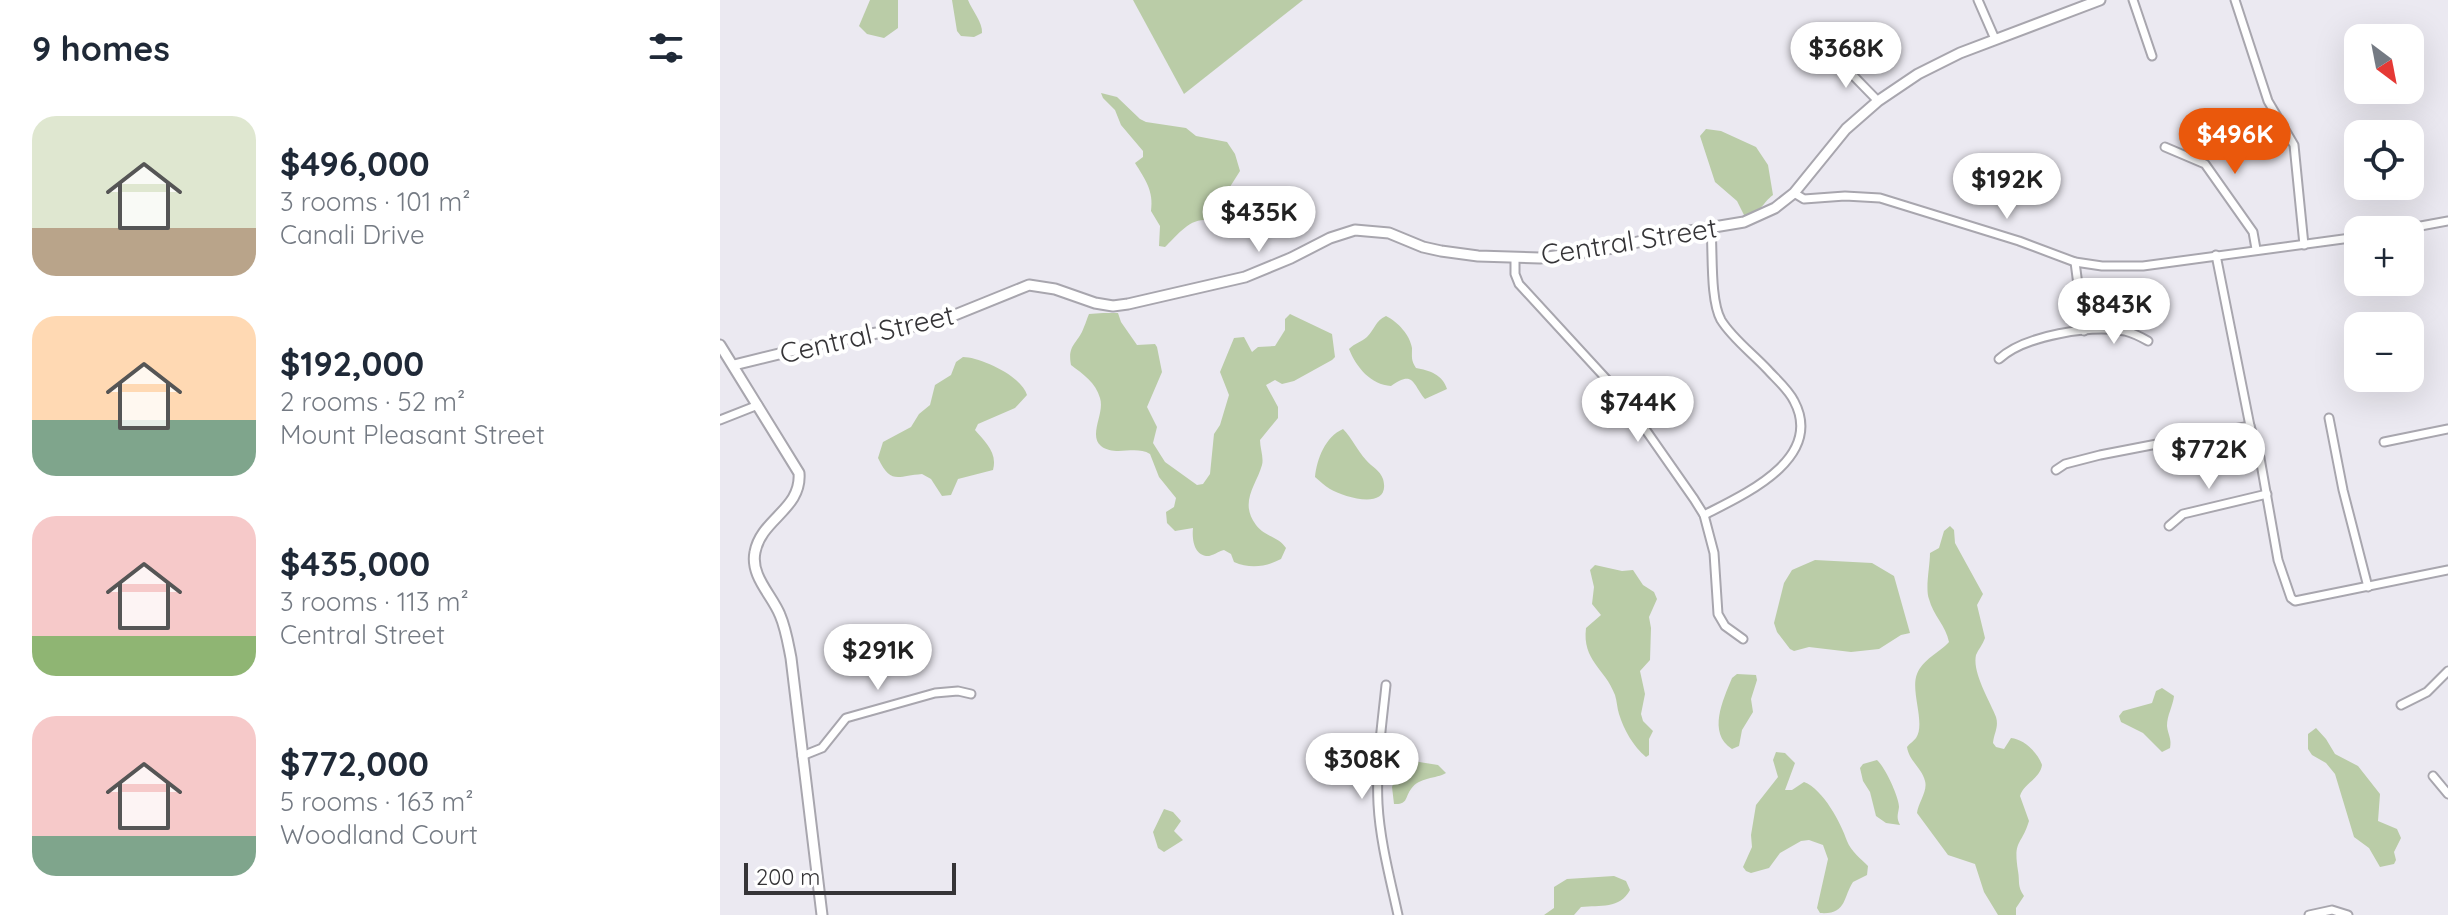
<!DOCTYPE html>
<meta charset="utf-8">
<style>
body{margin:0;font-family:Quicksand,sans-serif;background:#f6f6f7;color:#1f2937;height:100vh;display:flex;flex-direction:column;font-size:30px;white-space:nowrap}
*{box-sizing:border-box;margin:0}
p{font-size:26px;color:#747a83}
.icon{flex:none;width:44px;height:44px;fill:none;stroke:currentColor;stroke-width:2;stroke-linecap:round;stroke-linejoin:round}
.map{position:relative;flex:1;overflow:hidden}
.side{display:flex;flex-direction:column;background:#fff;width:720px}
.side>*{flex:none}
.needle{width:52px;rotate:148deg}
.buttons{position:absolute;left:1624px;top:24px;display:grid;gap:16px}
.buttons a{display:grid;place-items:center;width:80px;height:80px;border-radius:16px;background:#fff;box-shadow:0 8px 32px #0002;font-size:40px}
.scale{position:absolute;left:24px;bottom:20px;width:212px;box-sizing:border-box;padding-left:8px;border:4px solid #353437;border-top:0;font-size:22px;line-height:28px;white-space:nowrap;color:#353437;-webkit-text-stroke:6px #fff;paint-order:stroke}
.price{position:absolute;translate:-50% -68px;padding:0 18px;border-radius:28px;background:#fff;color:#222;font-size:26px;line-height:52px;filter:drop-shadow(0 2px 4px #0008)}
.price::after{content:'';position:absolute;left:50%;top:48px;width:24px;height:18px;margin-left:-12px;background:inherit;clip-path:polygon(0 0,100% 0,50% 100%)}
.price.current{background:#ea580c;color:#fff}
ul{padding:0;list-style:none}
li{display:flex;align-items:center;gap:24px;height:200px;padding:0 32px}
li span{display:grid;place-items:center;flex:none;width:224px;height:160px;border-radius:24px;color:#555}
li>.icon{margin-inline-start:auto}
span .icon{width:96px;height:96px;fill:#fffc;stroke-width:1}
li b{font-size:34px}
h2{display:flex;justify-content:space-between;align-items:center;height:96px;padding:0 32px;font-size:34px}
main{display:flex;flex:1;min-height:0}
.map>svg:first-child{display:block}
</style>
<main>
<section class="side">
<h2>9 homes<svg class="icon" aria-label="filters" viewBox="0 0 24 24"><path d="M4 7h16M4 17h16"/><circle cx="9" cy="7" r="2"/><circle cx="15" cy="17" r="2"/></svg></h2>
<ul>
<li><span style="background:linear-gradient(#dfe7d0 70%,#b9a48a 0)"><svg class="icon" aria-label="home" viewBox="0 0 24 24"><path d="M3 11l9-7 9 7M6 9v11h12V9"/></svg></span><div><b>$496,000</b><p>3 rooms · 101 m²</p><p>Canali Drive</p></div></li>
<li><span style="background:linear-gradient(#ffd9b3 65%,#7fa58c 0)"><svg class="icon" aria-label="home" viewBox="0 0 24 24"><path d="M3 11l9-7 9 7M6 9v11h12V9"/></svg></span><div><b>$192,000</b><p>2 rooms · 52 m²</p><p>Mount Pleasant Street</p></div></li>
<li><span style="background:linear-gradient(#f6c9c9 75%,#8fb573 0)"><svg class="icon" aria-label="home" viewBox="0 0 24 24"><path d="M3 11l9-7 9 7M6 9v11h12V9"/></svg></span><div><b>$435,000</b><p>3 rooms · 113 m²</p><p>Central Street</p></div></li>
<li><span style="background:linear-gradient(#f6c9c9 75%,#7fa58c 0)"><svg class="icon" aria-label="home" viewBox="0 0 24 24"><path d="M3 11l9-7 9 7M6 9v11h12V9"/></svg></span><div><b>$772,000</b><p>5 rooms · 163 m²</p><p>Woodland Court</p></div></li>
</ul>
</section>
<div class="map">
<svg width="1728" height="915" viewBox="0 0 1728 915">
<rect width="100%" height="100%" fill="#ebe9f1"/>
<g fill="#bacca7">
<polygon points="150,0 178,0 178,28 164,38 147,34 139,26"/>
<path d="M232,0h16c4,10 15,23 14,33l-8,4 -13,-1 -4,-5z"/>
<polygon points="413,0 583,0 464,94"/>
<path d="M381,93l16,4 23,22 6,3 40,6 10,8 31,6 8,12 5,17 -12,19 -3,20 5,16c-9,1 -11,-2 -19,-5 -20,-6 -34,15 -46,26l-6,-1 1,-20 -9,-15c3,-20 -6,-32 -16,-48l8,-6v-6l-22,-26 -6,-15 -12,-12z"/>
<path d="M986,129l15,2 35,16 12,18 5,30c-11,8 -13,20 -28,22l-8,-16 -22,-19 -15,-46z"/>
<path d="M383,313h15l3,9 16,23 18,-1 2,3 5,25 -15,35 10,20 -4,16 12,19 32,23 6,-1 7,-10 4,-40 6,-9 9,-30 -9,-23 14,-34 10,-1 8,15 6,-5 17,-1 10,-16v-11l5,-5 42,20 3,23 -3,3 -38,21 -12,3 -7,-4 -9,5 12,22v11l-18,22c0,8 4,18 2,25 -6,21 -23,37 -6,60 8,11 23,12 30,23l-5,11c-15,8 -31,10 -47,3l-3,-8 -7,-4c-5,1 -13,7 -18,6 -13,-2 -14,-19 -13,-28l-18,3 -8,-8 -1,-11 8,-5 2,-9 -17,-21 -9,-23c-15,-9 -35,3 -49,-8 -13,-11 4,-33 -1,-48 -4,-15 -17,-24 -29,-33 -4,-21 7,-21 13,-38 2,-4 3,-9 5,-13z"/>
<path d="M666,316c12,6 24,19 26,32 0,10 -1,12 4,20 13,2 27,7 31,21l-22,10c-12,-14 -11,-30 -34,-13 -20,-1 -35,-19 -42,-37 6,-6 12,-7 18,-12 8,-8 8,-16 19,-21z"/>
<path d="M243,357c17,0 59,19 64,38l-12,13 -37,16 -3,6c9,11 23,22 18,40l-35,9 -7,16 -9,1 -11,-17 -9,-5c-25,2 -31,11 -44,-16l5,-16 28,-15 8,-13 11,-9 5,-20 16,-10 5,-13z"/>
<path d="M623,429c9,9 14,21 23,31 6,7 14,10 17,19 9,32 -38,19 -53,10 -5,-3 -10,-8 -15,-12 2,-18 10,-40 28,-48z"/>
<path d="M1230,526l4,4 1,13 28,51 -6,11 8,33c-2,6 -7,12 -9,17 -4,18 14,46 20,62 3,10 -2,16 -3,26l3,4 8,2 7,-11c13,1 27,15 31,27 -2,14 -18,18 -22,31l9,25c-8,26 -16,18 -11,50 2,11 -1,15 6,25l-8,12v7h-18l-14,-23 -9,-28 -27,-9 -31,-42c1,-10 11,-22 8,-32 -3,-13 -16,-20 -18,-34 3,-4 7,-6 9,-9 10,-15 -6,-47 1,-64 6,-15 22,-21 32,-32 -3,-16 -16,-27 -20,-43 -4,-10 1,-33 1,-46l9,-5 5,-17z"/>
<polygon points="1095,560 1152,563 1174,576 1190,633 1181,635 1159,649 1131,652 1089,647 1074,651 1070,649 1057,632 1054,623 1064,583 1072,570"/>
<path d="M875,565l27,6 11,-1 10,15 11,7 3,7 -8,18 2,11 -1,32 -10,11 5,23 -4,20 2,7 10,10 -4,8v16l-3,2c-13,-11 -22,-27 -27,-43 -2,-6 -2,-13 -4,-19 -10,-27 -33,-34 -29,-67l15,-13 -9,-11 2,-17 -4,-17z"/>
<path d="M1017,674l19,1 1,5 -6,19 2,13 -11,18 -3,16 -7,3c-25,-16 -9,-49 0,-71z"/>
<path d="M1442,688l12,8c-1,10 -7,19 -7,30 1,9 5,13 3,22l-8,4 -19,-19 -22,-11 -2,-6 4,-5 29,-8 4,-12z"/>
<polygon points="1596,728 1606,739 1615,754 1638,766 1660,794 1658,821 1677,829 1681,838 1674,852 1676,860 1674,864 1660,867 1649,848 1634,837 1615,774 1606,763 1592,755 1588,749 1588,734"/>
<path d="M1056,752l9,1 10,10 -10,27h7l12,-8c19,7 37,41 43,59 4,10 14,18 21,25l-1,9 -14,7c-10,15 -6,33 -33,31l-3,-5 11,-49 -5,-14 -14,-5 -8,1 -21,12 -11,15 -18,5 -5,-2 -3,-4 9,-20 -1,-12 5,-30 22,-28 -5,-17z"/>
<path d="M1157,760c8,7 22,37 22,47 -1,8 -3,10 1,18l-14,-2 -10,-7 -6,-24 -7,-11 -3,-13 3,-4z"/>
<path d="M693,761l25,4 8,8c-10,6 -27,4 -35,16 -6,8 -3,16 -17,15l-2,-17 7,-20z"/>
<polygon points="444,809 453,812 461,821 454,831 463,840 444,852 438,848 433,832"/>
<path d="M894,876l12,5 4,9c-10,19 -30,15 -49,17l-7,8h-30l10,-7v-21l13,-8z"/>
</g>
<g fill="none" stroke-linecap="round" stroke-linejoin="round">
<g stroke="#a8a6ae" stroke-width="11">
<g id="street">
<polyline points="1258,0 1275,39"/>
<polyline points="1413,0 1432,56"/>
<polyline points="1515,0 1548,101 1574,145 1584,245"/>
<polyline points="1116,58 1158,101"/>
<polyline points="1445,147 1485,164 1533,232 1536,249"/>
<polyline points="1074,193 1084,199 1125,196 1160,198 1299,241 1355,262 1382,266 1423,266 1638,237"/>
<polyline points="1679,230 1728,221"/>
<polyline points="1496,255 1530,426 1540,458 1558,560 1571,598 1575,601 1728,570"/>
<polyline points="795,257 795,274 799,284 902,396 974,499 984,515 994,553 998,614 1005,626 1023,639"/>
<polyline points="1355,262 1364,331"/>
<path d="M1279,359c26,-24 92,-34 126,-28 8,2 16,6 23,10"/>
<polyline points="1609,418 1623,490 1648,587"/>
<polyline points="0,420 38,405"/>
<polyline points="1664,442 1728,429"/>
<polyline points="1336,470 1345,464 1380,455 1530,426"/>
<path d="M984,515c39,-20 121,-56 90,-114 -6,-12 -18,-22 -27,-32 -15,-16 -35,-31 -46,-49 -11,-20 -8,-67 -10,-91"/>
<polyline points="1449,526 1463,514 1547,494"/>
<path d="M666,685c-4,39 -10,79 -8,119 2,37 12,74 20,111"/>
<polyline points="1681,705 1707,692 1728,671"/>
<polyline points="82,756 102,748 126,718 215,693 238,691 251,694"/>
<polyline points="1713,776 1728,794"/>
<polyline points="1589,915 1612,910 1628,915"/>
</g>
</g>
<g stroke="#a8a6ae" stroke-width="13">
<g id="secondary">
<path d="M0,345l79,128c3,36 -38,46 -44,79 -5,24 17,43 25,63 6,14 8,28 11,43l31,257"/>
<polyline points="14,365 104,343 220,321 309,285 335,289 375,303 393,306 408,304 525,277 571,258 610,238 635,230 669,233 703,247 721,251 758,256 820,258 888,249 952,234 1024,222 1055,208 1074,193 1126,129 1158,101 1198,74 1240,53 1380,0"/>
</g>
</g>
<use href="#street" stroke="#fff" stroke-width="7"/>
<use href="#secondary" stroke="#fff" stroke-width="9"/>
</g>
<g text-anchor="middle" stroke-width="8" stroke-linejoin="round" paint-order="stroke">
<g font-size="28" fill="#353437" stroke="#fff">
<text transform="translate(909 241) rotate(-9)" y="10">Central Street</text>
<text transform="translate(147 334) rotate(-13)" y="10">Central Street</text>
</g>
</g>
</svg>
<div class="buttons">
<a><svg class="needle" viewBox="-14 -14 28 28"><path d="M0-13l5 13h-10z" fill="#e53935"/><path d="M0 13l5-13h-10z" fill="#747a83"/></svg></a>
<a><svg class="icon" aria-label="locate" viewBox="0 0 24 24"><circle cx="12" cy="12" r="6"/><path d="M12 2v4M12 18v4M2 12h4M18 12h4"/></svg></a>
<a>+</a>
<a>−</a>
</div>
<div class="scale">200 m</div>
<b class="price" style="left:1126px;top:90px">$368K</b>
<b class="price current" style="left:1515px;top:176px">$496K</b>
<b class="price" style="left:1287px;top:221px">$192K</b>
<b class="price" style="left:539px;top:254px">$435K</b>
<b class="price" style="left:1394px;top:346px">$843K</b>
<b class="price" style="left:918px;top:444px">$744K</b>
<b class="price" style="left:1489px;top:491px">$772K</b>
<b class="price" style="left:158px;top:692px">$291K</b>
<b class="price" style="left:642px;top:801px">$308K</b>
</div>
</main>
